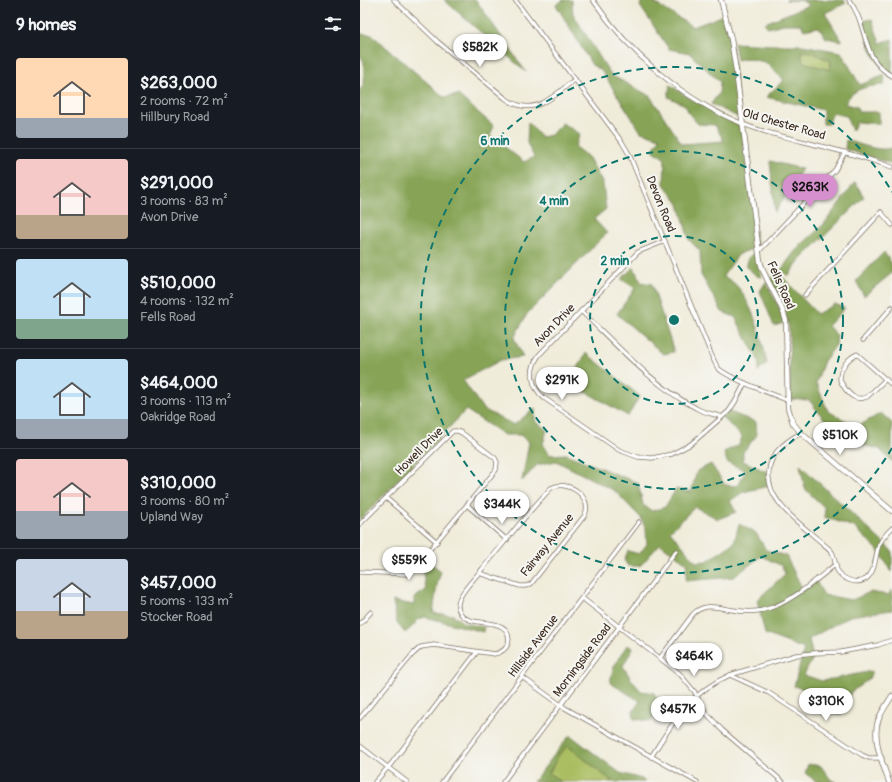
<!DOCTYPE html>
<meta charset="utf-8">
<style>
body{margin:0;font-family:Pangolin,sans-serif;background:#20242c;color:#f1f3f6;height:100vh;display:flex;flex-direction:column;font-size:15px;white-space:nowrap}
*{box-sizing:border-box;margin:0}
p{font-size:13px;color:#9ea1a6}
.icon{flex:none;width:22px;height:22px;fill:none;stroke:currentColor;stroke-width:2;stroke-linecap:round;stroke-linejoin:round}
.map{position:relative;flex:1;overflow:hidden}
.panel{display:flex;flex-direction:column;background:#171b24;width:360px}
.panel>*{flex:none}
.price{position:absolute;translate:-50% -34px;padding:0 9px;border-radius:14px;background:#fff;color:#222;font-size:13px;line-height:26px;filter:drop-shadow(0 1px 2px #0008)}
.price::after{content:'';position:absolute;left:50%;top:24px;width:12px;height:9px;margin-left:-6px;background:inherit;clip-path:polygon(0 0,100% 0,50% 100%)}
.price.selected{background:#d690ce;color:#111}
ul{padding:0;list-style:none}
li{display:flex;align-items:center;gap:12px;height:100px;padding:0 16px}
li+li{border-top:1px solid #363941}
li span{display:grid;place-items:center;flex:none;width:112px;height:80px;border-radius:4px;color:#555}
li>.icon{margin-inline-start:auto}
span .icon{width:48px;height:48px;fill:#fffc;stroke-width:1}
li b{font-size:17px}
h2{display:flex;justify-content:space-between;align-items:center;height:48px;padding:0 16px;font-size:17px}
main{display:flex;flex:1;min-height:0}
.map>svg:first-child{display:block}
</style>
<main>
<section class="panel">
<h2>9 homes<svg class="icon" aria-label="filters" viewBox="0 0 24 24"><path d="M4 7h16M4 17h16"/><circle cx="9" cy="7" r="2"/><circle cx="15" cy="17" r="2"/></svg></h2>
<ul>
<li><span style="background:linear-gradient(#ffd9b3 75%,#9aa5b1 0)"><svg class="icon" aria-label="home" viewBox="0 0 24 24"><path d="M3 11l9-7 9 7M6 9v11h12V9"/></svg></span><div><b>$263,000</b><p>2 rooms · 72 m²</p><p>Hillbury Road</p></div></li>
<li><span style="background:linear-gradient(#f6c9c9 70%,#b9a48a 0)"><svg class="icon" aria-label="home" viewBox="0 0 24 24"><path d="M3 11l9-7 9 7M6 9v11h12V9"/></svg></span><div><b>$291,000</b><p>3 rooms · 83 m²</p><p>Avon Drive</p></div></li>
<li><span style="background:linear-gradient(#bfe0f5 75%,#7fa58c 0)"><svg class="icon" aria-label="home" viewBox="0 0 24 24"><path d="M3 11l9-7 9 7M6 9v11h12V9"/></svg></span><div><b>$510,000</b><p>4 rooms · 132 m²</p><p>Fells Road</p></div></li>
<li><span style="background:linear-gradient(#bfe0f5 75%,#9aa5b1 0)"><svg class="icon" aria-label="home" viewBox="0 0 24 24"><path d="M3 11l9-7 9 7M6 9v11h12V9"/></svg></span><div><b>$464,000</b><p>3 rooms · 113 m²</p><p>Oakridge Road</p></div></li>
<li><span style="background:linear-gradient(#f6c9c9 65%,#9aa5b1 0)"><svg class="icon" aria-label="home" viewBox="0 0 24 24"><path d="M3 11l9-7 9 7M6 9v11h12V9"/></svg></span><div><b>$310,000</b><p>3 rooms · 80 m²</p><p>Upland Way</p></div></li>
<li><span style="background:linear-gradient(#c9d6e8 65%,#b9a48a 0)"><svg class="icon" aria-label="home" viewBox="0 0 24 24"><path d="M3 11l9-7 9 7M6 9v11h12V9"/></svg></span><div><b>$457,000</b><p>5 rooms · 133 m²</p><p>Stocker Road</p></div></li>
</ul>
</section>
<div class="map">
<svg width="532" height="782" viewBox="0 0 532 782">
<rect width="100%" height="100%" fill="#f6f6f2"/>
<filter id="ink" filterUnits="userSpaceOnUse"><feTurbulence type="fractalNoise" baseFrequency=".025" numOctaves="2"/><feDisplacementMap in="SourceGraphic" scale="8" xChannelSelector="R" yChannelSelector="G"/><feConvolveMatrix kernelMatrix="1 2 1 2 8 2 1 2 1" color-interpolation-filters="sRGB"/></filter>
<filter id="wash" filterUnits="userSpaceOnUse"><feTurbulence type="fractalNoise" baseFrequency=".012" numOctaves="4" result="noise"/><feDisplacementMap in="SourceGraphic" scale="16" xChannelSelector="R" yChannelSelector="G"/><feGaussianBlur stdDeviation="0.9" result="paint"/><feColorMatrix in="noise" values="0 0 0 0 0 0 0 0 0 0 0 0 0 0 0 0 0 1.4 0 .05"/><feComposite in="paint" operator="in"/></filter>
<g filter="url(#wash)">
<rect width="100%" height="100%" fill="#f0ecda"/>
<g fill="#aabd61" stroke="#727440">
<polygon points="441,51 451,52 471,61 470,71 443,62"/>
<polygon points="208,746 253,782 201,782 189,773 200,753"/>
</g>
<g fill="#87a457" stroke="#61673a" fill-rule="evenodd">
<polygon points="84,0 116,0 166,72"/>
<path d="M203,0h9l1,14 38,61 39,21 32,48 42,-3 -9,-16 -17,-1 -8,-9 -5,-10 -17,-8 2,-12 18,12 53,29 2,5 14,116 -18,7 -16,22c5,3 10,6 13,9 16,17 27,56 31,79l-9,7 1,-9 -24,-45 -13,-5 -21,-37 -1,-24 -11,-11 -10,-36 -15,-20 1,-25 -12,-9 7,-12 -19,-6 -40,-62 -9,-5 -36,-60z"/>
<polygon points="282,0 290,0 333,27 364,15 371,43 380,118 351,104 359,93 360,82 329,53 309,49 280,6"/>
<polygon points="426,0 484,0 486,3 465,13 482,41 466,38 459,27 444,30 441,24 423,24 408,28 405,23 449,5 441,0"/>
<path d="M512,19l8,24 12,-4v35c-20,-10 -24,-32 -29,-53z"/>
<polygon points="0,34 12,35 84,97 98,95 134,126 130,135 164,162 174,157 167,143 168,122 181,137 191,135 202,123 220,134 215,147 229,158 243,184 246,209 234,219 247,233 167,314 154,338 163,357 141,360 103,380 123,409 154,425 175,408 175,421 187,430 183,444 190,455 206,454 278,483 283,505 292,511 305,507 316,489 331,492 337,471 351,464 365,485 377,486 386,471 367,462 364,452 379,445 382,437 362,417 367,411 396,422 397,435 383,452 383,461 407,472 409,486 383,492 370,501 376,512 358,519 335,507 310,531 336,562 347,561 374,543 379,524 396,533 406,550 426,556 443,590 456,581 464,595 492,600 510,592 528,595 532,590 532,610 490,616 449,639 453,658 444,675 462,681 512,671 509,679 491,692 482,714 471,713 461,695 434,686 444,649 405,634 397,600 425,574 422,566 401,556 374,577 326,581 327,563 300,544 280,566 268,566 264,560 268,551 279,554 287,544 286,530 281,518 255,491 196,461 177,465 162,481 169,442 160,435 144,435 106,410 0,520 0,90 3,86 4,62 0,55"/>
<path d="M374,43l40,2h28l39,7 19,33 25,-10 -1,10c-16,1 -32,3 -39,19l12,3 1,5h21v12l-22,-2 -5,9 -6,-15 -14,-3 -3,11h-6v-14l-57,-13 18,-17 -19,-18 -20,-4 -8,2zM441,51l10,1 20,9 -1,9 -27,-8z"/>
<path d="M486,140c14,4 32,12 46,8v16l-47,-15z"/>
<polygon points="410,161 442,169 415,212"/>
<polygon points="495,182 504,197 439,261 428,276 421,270 436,250 464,224"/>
<polygon points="396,251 402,277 397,276 386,267 389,257"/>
<polygon points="524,252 532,264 532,273 504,296 496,281"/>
<polygon points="274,267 281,282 292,284 314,352 303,354 257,314 275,288 261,279"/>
<polygon points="417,271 457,314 475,304 485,308 468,326 477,335 476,345 464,361 456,383 468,411 488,422 486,433 464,419 449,400 430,399 429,330 425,310 409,282"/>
<polygon points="406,282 421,311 424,323 414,326 400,291"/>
<polygon points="226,353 280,396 268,416 210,383"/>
<polygon points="521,413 532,423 532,462 519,449 494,443 495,428"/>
<polygon points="440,465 532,551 532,572 517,549 494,527 464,517 465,508 445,489"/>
<polygon points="68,561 81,571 77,585 73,613 93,615 104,623 124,627 123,632 65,617 58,619 54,625 45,633 37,623 33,601 54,605 54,598 66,590 62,568"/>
<polygon points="267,645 273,648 263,666 271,679 281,691 294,693 302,709 291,721 274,719 273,711 280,701 250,683 253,668"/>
<polygon points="210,735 260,773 282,779 285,782 253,782 208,746 200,753 189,773 201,782 173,782"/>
<polygon points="448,764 461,766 471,780 477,782 457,782 445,773"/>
</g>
</g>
<g filter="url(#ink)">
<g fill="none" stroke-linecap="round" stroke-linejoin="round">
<g stroke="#7a6e60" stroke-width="5">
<g id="street">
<path d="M34,0l44,42 67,56c28,21 48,-1 70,-19"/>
<path d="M155,0l107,142 7,12 82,200c2,4 4,10 7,14 9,10 54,26 69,32"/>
<path d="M233,0c36,53 90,100 150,124 19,8 39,12 58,17 31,8 61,15 91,26"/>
<path d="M489,0c20,26 11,58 43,76"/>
<path d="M305,241l-27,11 -99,103c-10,14 -9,31 5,43l75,52 19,7 14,1 20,-4 19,-10 38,-33 6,-9 10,-19"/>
<polyline points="399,251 475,170 485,152"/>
<polyline points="445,295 521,212 532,225"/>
<path d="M221,311c34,32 73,76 115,97 8,5 18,6 26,9"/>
<polyline points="503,340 532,307"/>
<path d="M526,379l-19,18c-11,4 -17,-1 -23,-10 -1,-2 -4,-5 -4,-8 0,-11 8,-21 17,-25l35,31"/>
<path d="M441,433c-15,8 -31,20 -32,38 -4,30 32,53 52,71 3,3 8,6 11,10 3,5 3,13 5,18 6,10 19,15 29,9 10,-7 9,-24 13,-34 3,-7 8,-12 13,-17"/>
<polyline points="26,498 77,542"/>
<polyline points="107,505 147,540"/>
<polyline points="0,524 93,431 97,431 102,433 135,458 137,462 136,470 51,572 46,574 0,572"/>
<polyline points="222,598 319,673 334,691 347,714 362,730 423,782"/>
<polyline points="0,624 11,612"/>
<path d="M300,658l33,-44c13,-12 25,-6 40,-4 11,2 26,2 37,-2 23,-7 47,-29 66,-44"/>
<polyline points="370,675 409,693 502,755 509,758 522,758"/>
<polyline points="162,677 205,708 337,782"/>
<path d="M0,718l53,-64 8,-7 13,-2 60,9c12,-2 19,-12 12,-24 -11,-12 -35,-3 -45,-16 -3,-4 -4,-9 -2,-14 3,-10 18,-24 24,-32 23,-27 44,-55 68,-80 16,-9 42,8 34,27l-54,69 -5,2h-6l-41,-13"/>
<polyline points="0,746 47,782"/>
<path d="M291,757c23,-36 38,-64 79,-82l66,-20 18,-2 27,-1 37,-7 14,-5"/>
<polyline points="15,782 31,764 117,652"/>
<polyline points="82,782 279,522"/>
<polyline points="143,782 316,551"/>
</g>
</g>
<g stroke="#7a6e60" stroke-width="6">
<g id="secondary">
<path d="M361,0l10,39 5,32 24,190c5,21 21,38 26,60l2,87 5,15 8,10 91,78"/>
<path d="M529,782c-6,-18 -17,-42 -11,-61 3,-9 9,-17 14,-25"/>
</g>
</g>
<use href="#street" stroke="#fff" stroke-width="3.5"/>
<use href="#secondary" stroke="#fff" stroke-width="4.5"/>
</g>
</g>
<g fill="none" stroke="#0f766e" stroke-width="2" stroke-dasharray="7 5">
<circle cx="314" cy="320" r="84"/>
<circle cx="314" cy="320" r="169"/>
<path d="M532 448A253 253 0 1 1 532 192"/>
</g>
<g text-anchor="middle" stroke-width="4" stroke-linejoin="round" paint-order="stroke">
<g font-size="12" fill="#3b2a1e" stroke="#f6f6f2">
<text transform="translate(424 124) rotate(16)" y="4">Old Chester Road</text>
<text transform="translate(301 204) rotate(68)" y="4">Devon Road</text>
<text transform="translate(421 285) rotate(66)" y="4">Fells Road</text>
<text transform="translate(194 325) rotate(-46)" y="4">Avon Drive</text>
<text transform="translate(59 451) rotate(-45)" y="4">Howell Drive</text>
<text transform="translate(187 545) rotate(-51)" y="4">Fairway Avenue</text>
<text transform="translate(173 646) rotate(-53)" y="4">Hillside Avenue</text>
<text transform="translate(222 660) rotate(-53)" y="4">Morningside Road</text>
</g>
</g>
<circle cx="314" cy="320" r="6" fill="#0f766e" stroke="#f6f6f2" stroke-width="2"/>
<g font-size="12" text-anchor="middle" font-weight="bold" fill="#0f766e" stroke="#f6f6f2" stroke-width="4" stroke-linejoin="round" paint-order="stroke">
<text x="135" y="145">6 min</text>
<text x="194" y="205">4 min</text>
<text x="255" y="265">2 min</text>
</g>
</svg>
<b class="price" style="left:120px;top:68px">$582K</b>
<b class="price selected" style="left:450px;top:208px">$263K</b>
<b class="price" style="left:202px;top:401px">$291K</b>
<b class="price" style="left:480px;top:456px">$510K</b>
<b class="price" style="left:142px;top:525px">$344K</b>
<b class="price" style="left:49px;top:581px">$559K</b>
<b class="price" style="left:334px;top:677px">$464K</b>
<b class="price" style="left:466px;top:722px">$310K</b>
<b class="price" style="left:318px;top:730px">$457K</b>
</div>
</main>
